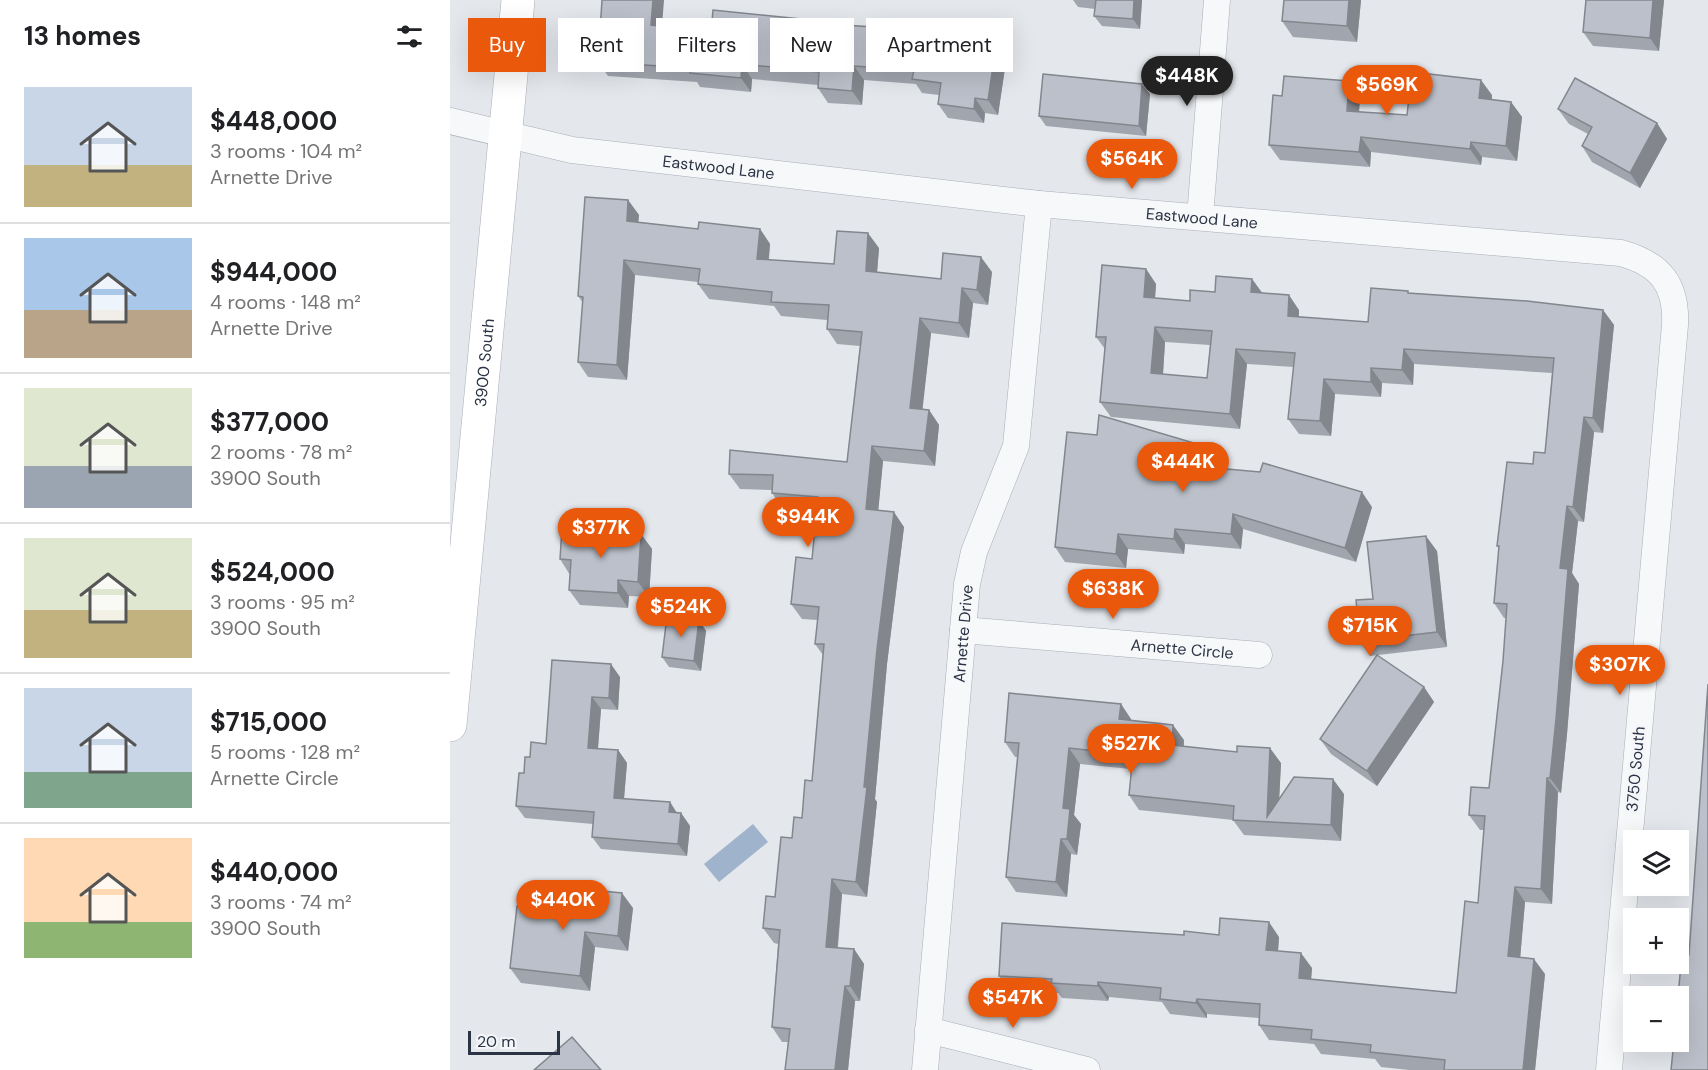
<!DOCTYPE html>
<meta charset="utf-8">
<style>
body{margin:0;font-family:"DM Sans",sans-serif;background:#f6f6f6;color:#202124;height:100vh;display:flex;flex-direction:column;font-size:22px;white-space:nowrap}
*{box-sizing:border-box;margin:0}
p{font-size:20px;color:#757577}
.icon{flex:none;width:33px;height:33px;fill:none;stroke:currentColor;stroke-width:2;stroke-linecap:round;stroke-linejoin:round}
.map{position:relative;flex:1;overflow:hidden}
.drawer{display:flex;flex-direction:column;background:#fff;width:450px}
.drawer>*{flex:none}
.hud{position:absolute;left:18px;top:18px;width:570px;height:54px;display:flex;gap:12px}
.buttons{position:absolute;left:1173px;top:830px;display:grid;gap:12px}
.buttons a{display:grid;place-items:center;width:66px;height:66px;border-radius:0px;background:#fff;box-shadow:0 6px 24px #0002;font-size:30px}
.scale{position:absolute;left:18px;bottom:15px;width:92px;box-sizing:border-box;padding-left:6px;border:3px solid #2b3445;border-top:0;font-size:16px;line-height:21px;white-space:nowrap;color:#2b3445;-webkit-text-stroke:4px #f4f6f9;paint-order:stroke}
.price{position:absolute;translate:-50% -51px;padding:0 14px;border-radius:21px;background:#ea580c;color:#fff;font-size:20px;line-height:39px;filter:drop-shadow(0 2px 3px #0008)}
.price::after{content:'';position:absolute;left:50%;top:36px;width:18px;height:14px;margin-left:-9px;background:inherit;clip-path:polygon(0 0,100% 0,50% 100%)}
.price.selected{background:#222;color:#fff}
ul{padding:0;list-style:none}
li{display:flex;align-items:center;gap:18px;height:150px;padding:0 24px}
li+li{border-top:2px solid #e0e0e0}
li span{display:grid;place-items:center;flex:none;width:168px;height:120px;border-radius:0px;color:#555}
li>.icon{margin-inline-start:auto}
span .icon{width:72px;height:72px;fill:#fffc;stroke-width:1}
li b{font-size:26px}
h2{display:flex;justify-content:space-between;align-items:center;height:72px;padding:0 24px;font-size:26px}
.tag{padding:0 21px;border-radius:0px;background:#fff;box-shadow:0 6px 24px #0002;font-size:21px;line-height:54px}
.tag.selected{background:#ea580c;color:#fff}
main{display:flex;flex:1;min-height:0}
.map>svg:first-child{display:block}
</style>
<main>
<section class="drawer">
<h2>13 homes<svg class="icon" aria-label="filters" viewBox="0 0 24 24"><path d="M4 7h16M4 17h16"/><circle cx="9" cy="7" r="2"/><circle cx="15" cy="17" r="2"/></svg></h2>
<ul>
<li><span style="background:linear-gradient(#c9d6e8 65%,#c2b280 0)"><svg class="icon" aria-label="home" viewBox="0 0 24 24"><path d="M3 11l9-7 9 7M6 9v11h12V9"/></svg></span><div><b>$448,000</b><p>3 rooms · 104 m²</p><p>Arnette Drive</p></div></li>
<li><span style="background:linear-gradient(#a9c7e8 60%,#b9a48a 0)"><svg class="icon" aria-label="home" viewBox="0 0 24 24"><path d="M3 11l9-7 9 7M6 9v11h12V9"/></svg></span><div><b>$944,000</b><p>4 rooms · 148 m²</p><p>Arnette Drive</p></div></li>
<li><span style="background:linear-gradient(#dfe7d0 65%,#9aa5b1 0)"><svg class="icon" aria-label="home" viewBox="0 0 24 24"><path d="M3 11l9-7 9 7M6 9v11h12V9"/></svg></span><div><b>$377,000</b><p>2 rooms · 78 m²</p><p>3900 South</p></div></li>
<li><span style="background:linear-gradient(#dfe7d0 60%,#c2b280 0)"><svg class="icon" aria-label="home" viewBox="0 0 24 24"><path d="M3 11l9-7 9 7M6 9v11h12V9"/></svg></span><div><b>$524,000</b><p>3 rooms · 95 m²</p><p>3900 South</p></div></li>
<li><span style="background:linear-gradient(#c9d6e8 70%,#7fa58c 0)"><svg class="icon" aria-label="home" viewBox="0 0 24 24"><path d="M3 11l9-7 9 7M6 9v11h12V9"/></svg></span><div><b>$715,000</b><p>5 rooms · 128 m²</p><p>Arnette Circle</p></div></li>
<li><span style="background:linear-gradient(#ffd9b3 70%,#8fb573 0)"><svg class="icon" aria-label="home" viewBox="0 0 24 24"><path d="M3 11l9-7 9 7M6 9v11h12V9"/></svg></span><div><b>$440,000</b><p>3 rooms · 74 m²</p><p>3900 South</p></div></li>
</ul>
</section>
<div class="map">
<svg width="1258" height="1070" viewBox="0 0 1258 1070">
<rect width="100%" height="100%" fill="#e4e7ec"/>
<polygon fill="#9fb4cc" points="303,824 318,842 269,882 254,864"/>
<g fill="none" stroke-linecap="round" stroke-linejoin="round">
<g stroke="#a9aeb7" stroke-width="27">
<g id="street">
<path id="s1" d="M0,121l122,29 467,54 582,49c39,11 56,31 54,72l-66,745"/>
<polyline points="750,217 767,0"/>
<path id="s2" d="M513,630l296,25"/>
<polyline points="478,1030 637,1070"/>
<path id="s3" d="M475,1070l42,-486 7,-32 42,-106 23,-242"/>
</g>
</g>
<g stroke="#a9aeb7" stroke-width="34">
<g id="secondary">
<path id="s4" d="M0,725l68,-725"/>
</g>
</g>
<use href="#street" stroke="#f7f8fa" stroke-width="26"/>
<use href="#secondary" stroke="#fff" stroke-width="33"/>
</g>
<g fill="#a1a5ae" fill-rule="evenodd">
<polygon points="623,0 692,0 690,29 652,26 644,16 645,9 628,7"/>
<polygon points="834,0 911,0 907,42 843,37 832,21"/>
<polygon points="1136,0 1214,0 1209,51 1143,46 1133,32"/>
<polygon points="353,22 453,32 521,41 528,51 555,68 548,115 535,113 534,123 498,118 488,104 489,95 472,93 466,84 414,80 412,105 378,103 368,88 368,85 302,79 301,92 250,87 247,82 158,76 148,62 212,26 261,32"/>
<polygon points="700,94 696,136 596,126 589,116"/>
<polygon points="1042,95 1042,100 1061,102 1072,117 1067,161 1032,157 1031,165 921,152 920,167 830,160 819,145 832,96 910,97 909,112 957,115"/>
<polygon points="1108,109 1207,123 1217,139 1190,188 1142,162 1132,146 1138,134 1119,124"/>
<polygon points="178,200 189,215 188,222 248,229 310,229 320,244 319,260 384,264 429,248 427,272 491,279 542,272 538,305 523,303 519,338 481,333 472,409 479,410 489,425 485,466 433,461 428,510 454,527 437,664 425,799 427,802 417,897 392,894 388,948 404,949 414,964 410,1001 405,1001 398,1070 335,1070 338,1042 332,1042 322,1027 328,944 324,943 313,928 325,897 342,838 352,818 362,781 373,655 365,644 368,620 352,619 341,604 362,559 367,511 332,508 322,493 322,490 290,489 279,474 397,462 410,346 387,344 377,329 377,320 331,316 324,306 259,299 248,284 248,282 185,275 177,380 138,377 128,362 133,303 128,296"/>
<path d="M696,269l10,15 -1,14 35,3 62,-22 10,14 37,17v7l69,5 42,-28 193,16 11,15 -11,108 -9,-1 -10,90 -6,-1 -6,52 7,11 -12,150 -6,59 -3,-1 -6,112 -27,-2 -5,56 25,16 -10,96h-126l-28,-3 -6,-8 -54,-5 -7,-10 -45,-4 -10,-15v-7l-52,-4v4l-37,-4 -8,-12 -53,-5 -1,4 -46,-3 -4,-5 -48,-2 -11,-15 185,-41h35l60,2 -1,14 34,17 -1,11 145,14 22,-90 6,-73h-4l-11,-15 20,-27 14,-127 3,-43h-2l-10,-15 5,-55 -2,-2 36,-82 12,-11 7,-80 -138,-9 -1,21 -31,-2 -1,14 -46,-3 -4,42 -32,-2 -11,-15 6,-52 -47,-3 -7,65 -129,-12 -11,-15 5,-53 -9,-12zM715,342l45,3 -3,33 -44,-4z"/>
<polygon points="647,435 744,443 754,458 754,461 767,462 771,469 922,507 906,562 793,529 791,549 735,544 734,554 678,549 676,568 615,562 605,547"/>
<polygon points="191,534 202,549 199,597 179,596 178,608 130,605 119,590 120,575 110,559"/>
<polygon points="987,551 997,647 920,656 910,641 923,599"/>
<polygon points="249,620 256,631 251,671 219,667 212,657"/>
<polygon points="102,660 170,677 168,710 151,709 148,748 168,750 177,763 174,799 220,802 227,813 231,813 240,826 237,856 151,849 142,837 143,824 75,818 66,806 74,773 80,757 96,744"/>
<polygon points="974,687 984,702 927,786 881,754 870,739"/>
<polygon points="671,704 681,720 734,740 734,746 831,763 829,799 894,794 891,841 794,835 783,820 689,810 679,795 681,769 630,764 624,815 631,824 627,855 621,854 617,897 566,892 556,877 568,757 565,757 555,742"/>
<polygon points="183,908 178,951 145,947 140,991 71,983 60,968 110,910"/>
</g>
<g fill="#83868d">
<polygon points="203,0 214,0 211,39 201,25"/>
<polygon points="684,0 692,0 690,29 683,19"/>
<polygon points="899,0 911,0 907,42 897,26"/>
<polygon points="1203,0 1214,0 1209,51 1200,38"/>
<polygon points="521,41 531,55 520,50"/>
<polygon points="545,53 555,68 548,115 538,100"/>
<polygon points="292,64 302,79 301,92 291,78"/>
<polygon points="404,66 414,80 412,105 402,91"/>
<polygon points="1031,80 1042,95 1040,113 1029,98"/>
<polygon points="899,81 910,97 908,127 897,111"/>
<polygon points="692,84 700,94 696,136 689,126"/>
<polygon points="525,98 535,113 534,123 524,109"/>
<polygon points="1061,102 1072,117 1067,161 1056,146"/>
<polygon points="1207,123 1217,139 1190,188 1180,173"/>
<polygon points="911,137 921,152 920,167 909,152"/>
<polygon points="1021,142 1032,157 1031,165 1020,149"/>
<polygon points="178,200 189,215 187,236 177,221"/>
<polygon points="310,229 320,244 317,274 307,259"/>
<polygon points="418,233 429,248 426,286 416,271"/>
<polygon points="531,257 542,272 538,305 527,290"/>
<polygon points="174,260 185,275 177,380 167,365"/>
<polygon points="696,269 706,284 704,312 694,297"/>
<polygon points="802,279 813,294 801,292"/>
<polygon points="512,288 523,303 519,338 509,323"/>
<polygon points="839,295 849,310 848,331 838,316"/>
<polygon points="1153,310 1164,325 1153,433 1143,418"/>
<polygon points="470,318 481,333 471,423 460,408"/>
<polygon points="705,327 715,342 712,388 701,373"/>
<polygon points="786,349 797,364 790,429 780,414"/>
<polygon points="954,349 964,364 963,385 952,370"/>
<polygon points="921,368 932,383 931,397 921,382"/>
<polygon points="874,379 885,394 881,436 870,421"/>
<polygon points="479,410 489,425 485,466 474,451"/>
<polygon points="1134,417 1144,432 1134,522 1123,507"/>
<polygon points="744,443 754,458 753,475 743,460"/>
<polygon points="422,446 433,461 427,524 416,509"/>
<polygon points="767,462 777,477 766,468"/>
<polygon points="912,492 922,507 906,562 895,548"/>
<polygon points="1117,506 1128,521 1122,573 1129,584 1117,734 1111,793 1100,778 1110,568"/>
<polygon points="444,512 454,527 437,664 425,799 427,802 417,897 406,882 427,649"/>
<polygon points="783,514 793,529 791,549 781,534"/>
<polygon points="725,529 735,544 734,554 724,539"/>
<polygon points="191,534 202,549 199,597 188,582"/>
<polygon points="668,534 678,549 676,568 666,554"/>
<polygon points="976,536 987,551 997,647 987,632"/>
<polygon points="168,580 179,596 178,608 168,593"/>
<polygon points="249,620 256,631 251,671 244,661"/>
<polygon points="161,664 170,677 168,710 159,698"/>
<polygon points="974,687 984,702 927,786 917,771"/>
<polygon points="142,697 151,709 147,760 138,748"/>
<polygon points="671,704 681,719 680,734 669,719"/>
<polygon points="723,725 734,740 732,760 722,745"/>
<polygon points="619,748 630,764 624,815 631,824 627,855 617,839 613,808"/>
<polygon points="820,748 831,763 828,823 817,817"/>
<polygon points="168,750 177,763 173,810 164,798"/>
<polygon points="1097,778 1108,792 1102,904 1091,889"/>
<polygon points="883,779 894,794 891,841 881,825"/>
<polygon points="220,802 228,815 219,812"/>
<polygon points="231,813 240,826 237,856 228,844"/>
<polygon points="611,839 621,854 617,897 606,882"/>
<polygon points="382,879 392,894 386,962 376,947"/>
<polygon points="1065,887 1075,902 1069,971 1058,956"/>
<polygon points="172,893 183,908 178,951 168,936"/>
<polygon points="819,922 829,937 827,965 816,950"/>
<polygon points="135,932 145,947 140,991 130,976"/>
<polygon points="404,949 414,964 410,1001 400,986"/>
<polygon points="851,953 862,968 860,993 849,978"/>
<polygon points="1084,959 1095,974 1085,1070 1073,1070"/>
<polygon points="648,982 659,997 658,1001 648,986"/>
<polygon points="395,986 405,1001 398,1070 386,1070 385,1069"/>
<polygon points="747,999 757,1014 757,1018 746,1003"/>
</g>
<g fill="#bbc0ca" stroke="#83868d" stroke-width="1.5" fill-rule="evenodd">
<polygon points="152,0 203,0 201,25 261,32 263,10 351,19 351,22 451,29 450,31 521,41 520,50 545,53 538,100 525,98 524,109 488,104 491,83 462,79 464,70 404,66 402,91 368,88 369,72 292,64 291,78 240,73 241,68 148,62"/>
<polygon points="646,0 684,0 683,19 644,16"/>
<polygon points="834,0 899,0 897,26 832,21"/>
<polygon points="1136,0 1203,0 1200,38 1133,32"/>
<polygon points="962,72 1031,80 1029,98 1061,102 1056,146 1021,142 1020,149 911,137 909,152 819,145 823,95 832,96 834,76 899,81 897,111 957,115"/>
<polygon points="593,74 692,84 689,126 589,116"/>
<polygon points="1125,78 1207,123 1180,173 1132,146 1142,127 1108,109"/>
<polygon points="135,197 178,200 177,221 248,229 249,222 310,229 307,259 384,264 387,231 418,233 416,271 491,279 493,253 531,257 527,290 512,288 509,323 470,318 460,408 479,410 474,451 422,446 416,509 444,512 427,649 414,787 417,787 406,882 382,879 376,947 404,949 400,986 395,986 385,1069 393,1070 335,1070 340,1029 322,1027 330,930 313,928 316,896 325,897 331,837 342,838 344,817 352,818 355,780 362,781 374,644 365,644 369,607 341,604 346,557 362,559 368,497 322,493 323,475 279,474 280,450 397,462 412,332 377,329 379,305 321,302 322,292 248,284 250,269 174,260 167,365 128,362 133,297 128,296"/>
<path d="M652,265l44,4 -2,28 46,4v-11l25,2 1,-16 36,3 -1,13 38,3 -1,21 80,6 3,-34 37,3v2l119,8 76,9 -10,108 -9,-1 -11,90 -6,-1 -7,62 8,1 -12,150 -6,59h-3l-6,111 -26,-2 -7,69 26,3 -11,111h-79l1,-10 -75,-8 1,-7 -60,-6 1,-9 -53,-5 1,-21 -63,-5 -1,4 -36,-4 1,-11 -63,-6v4l-47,-3 1,-4 -53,-3 3,-53 182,12v-4l35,4 1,-17 49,4 -3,28 35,3 -2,25 157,15 9,-92 13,2 7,-87 -16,-1 2,-28 18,1 14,-127 4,-57 -13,-1 5,-57h-2l10,-84 26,2 1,-12 11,1 9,-95 -150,-9 -2,21 -31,-2v14l-47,-3 -4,42 -32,-2 7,-66 -59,-4 -6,65 -130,-12 6,-65h-10zM705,327l57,4 -5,47 -56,-5z"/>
<polygon points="649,415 744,443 743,460 767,462 766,468 810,472 813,463 912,492 895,548 783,514 781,534 725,529 724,539 668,534 666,554 605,547 617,432 647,435"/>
<polygon points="112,528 191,534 188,582 168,580 168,593 119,590 121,560 110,559"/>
<polygon points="976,536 987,632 910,641 906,600 923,599 917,542"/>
<polygon points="217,616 249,620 244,661 212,657"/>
<polygon points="927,655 974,687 917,771 870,739"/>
<polygon points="102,660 161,664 159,698 142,697 138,748 168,750 164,798 220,802 219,812 231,813 228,844 142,837 144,812 66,806 69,773 74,773 75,757 80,757 81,742 96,744"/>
<polygon points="1258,684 1258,1070 1221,1070 1224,1041 1228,1041 1228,996 1232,954 1239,955"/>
<polygon points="559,693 671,704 669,719 723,725 722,745 787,752 787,746 820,748 817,817 844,777 883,779 881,825 783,820 784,806 679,795 683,755 619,748 613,808 620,809 617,839 611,839 606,882 556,877 569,743 555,742"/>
<polygon points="112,887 172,893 168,936 135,932 130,976 60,968 67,906 110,910"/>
<polygon points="122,1037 151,1070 84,1070"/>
</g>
<g text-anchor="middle" stroke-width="6" stroke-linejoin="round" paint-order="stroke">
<g font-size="16" fill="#2b3445" stroke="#f4f6f9">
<text dy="6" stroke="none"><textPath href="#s1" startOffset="273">Eastwood Lane</textPath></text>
<text dy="6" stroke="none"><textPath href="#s1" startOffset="759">Eastwood Lane</textPath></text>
<text dy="6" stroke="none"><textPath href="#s4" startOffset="364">3900 South</textPath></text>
<text dy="6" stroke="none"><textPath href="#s3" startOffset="438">Arnette Drive</textPath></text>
<text dy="6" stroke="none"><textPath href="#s2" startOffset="220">Arnette Circle</textPath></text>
<text transform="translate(1185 769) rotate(-85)" y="6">3750 South</text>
</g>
</g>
</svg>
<div class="buttons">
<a><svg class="icon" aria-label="layers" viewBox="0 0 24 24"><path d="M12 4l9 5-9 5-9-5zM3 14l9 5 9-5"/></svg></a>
<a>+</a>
<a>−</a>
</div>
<div class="scale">20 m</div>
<b class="price selected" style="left:737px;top:107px">$448K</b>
<b class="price" style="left:937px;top:116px">$569K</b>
<b class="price" style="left:682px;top:190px">$564K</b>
<b class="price" style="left:733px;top:493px">$444K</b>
<b class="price" style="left:358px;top:548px">$944K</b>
<b class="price" style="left:151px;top:559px">$377K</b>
<b class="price" style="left:663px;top:620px">$638K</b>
<b class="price" style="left:231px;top:638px">$524K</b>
<b class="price" style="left:920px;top:657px">$715K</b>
<b class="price" style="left:1170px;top:696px">$307K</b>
<b class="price" style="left:681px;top:775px">$527K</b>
<b class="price" style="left:113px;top:931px">$440K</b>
<b class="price" style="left:563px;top:1029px">$547K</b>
<div class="hud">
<a class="tag selected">Buy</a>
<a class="tag">Rent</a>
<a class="tag">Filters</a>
<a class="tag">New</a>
<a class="tag">Apartment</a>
</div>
</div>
</main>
